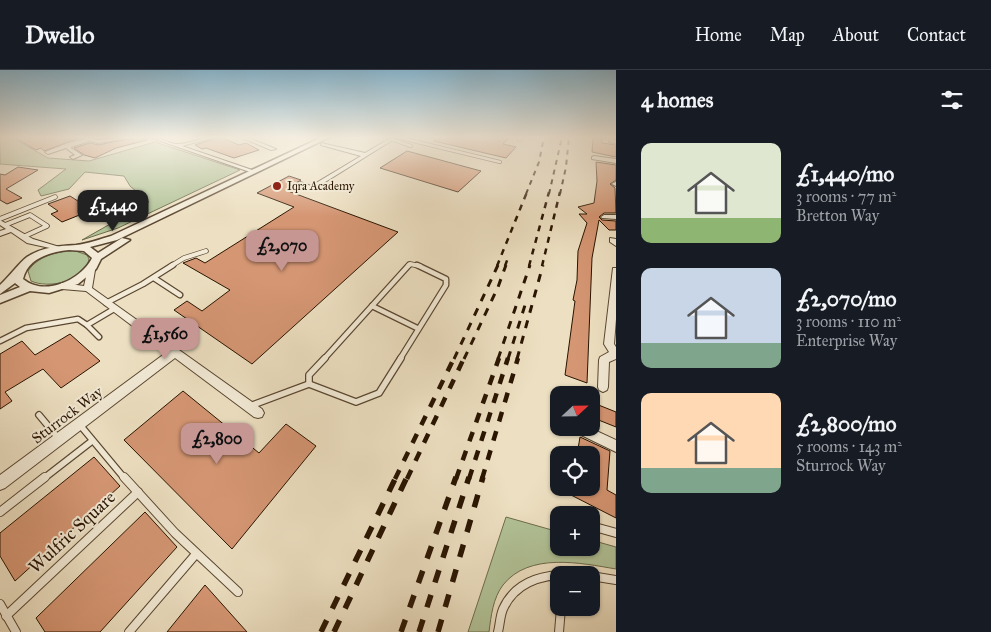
<!DOCTYPE html>
<meta charset="utf-8">
<style>
body{margin:0;font-family:"IM FELL Great Primer",serif;background:#242831;color:#f1f3f6;height:100vh;display:flex;flex-direction:column;font-size:19px;white-space:nowrap}
*{box-sizing:border-box;margin:0}
p{font-size:16px;color:#9ea1a6}
.icon{flex:none;width:28px;height:28px;fill:none;stroke:currentColor;stroke-width:2;stroke-linecap:round;stroke-linejoin:round}
.map{position:relative;flex:1;overflow:hidden}
.side{display:flex;flex-direction:column;background:#171b24;width:375px}
.side>*{flex:none}
.needle{width:32px;rotate:68deg}
.controls{position:absolute;left:550px;top:316px;display:grid;gap:10px}
.controls a{display:grid;place-items:center;width:50px;height:50px;border-radius:10px;background:#171b24;box-shadow:0 1px 4px #0004;font-size:25px}
.price{position:absolute;translate:-50% -42px;padding:0 11px;border-radius:10px;background:#c59692;color:#111;font-size:16px;line-height:32px;filter:drop-shadow(0 1px 2px #0008)}
.price::after{content:'';position:absolute;left:50%;top:30px;width:15px;height:11px;margin-left:-8px;background:inherit;clip-path:polygon(0 0,100% 0,50% 100%)}
.price.selected{background:#222;color:#fff}
ul{padding:0;list-style:none}
li{display:flex;align-items:center;gap:15px;height:125px;padding:0 25px}
li span{display:grid;place-items:center;flex:none;width:140px;height:100px;border-radius:10px;color:#555}
li>.icon{margin-inline-start:auto}
span .icon{width:60px;height:60px;fill:#fffc;stroke-width:1}
li b{font-size:21px}
h2{display:flex;justify-content:space-between;align-items:center;height:60px;padding:0 25px;font-size:21px}
header{display:flex;align-items:center;gap:30px;box-sizing:border-box;height:70px;padding:0 25px;background:#171b24;border-bottom:1px solid #363941}
header strong{font-size:24px}
nav{display:flex;gap:28px;margin-inline-start:auto;font-size:18px}
main{display:flex;flex:1;min-height:0}
.map>svg:first-child{display:block}
</style>
<header>
<strong>Dwello</strong>
<nav><a>Home</a><a>Map</a><a>About</a><a>Contact</a></nav>
</header>
<main>
<div class="map">
<svg width="616" height="562" viewBox="0 0 616 562">
<rect width="100%" height="100%" fill="#ede0c2"/>
<filter id="stains"><feTurbulence type="fractalNoise" baseFrequency=".004" numOctaves="4"/><feColorMatrix values="0 0 0 0 .2 0 0 0 0 .09 0 0 0 0 .02 0 0 0 .5 -.17"/></filter>
<radialGradient id="worn" r=".72"><stop offset=".6" stop-color="#630" stop-opacity="0"/><stop offset="1" stop-color="#630" stop-opacity=".3"/></radialGradient>
<g fill="#b2c398" stroke="#6e6c4c">
<polygon points="0,67 11,67 48,88 89,91 155,72 240,100 118,158 82,170 149,132 130,116 124,106 85,102 69,119 41,126 38,120 66,99 0,94"/>
<path d="M73,180l14,5 2,4c-3,23 -41,30 -58,22l-3,-10c10,-15 28,-19 45,-21z"/>
<path d="M506,447l53,15v16h32v-8l25,7v22c-35,-6 -87,-17 -113,16 -10,13 -12,31 -14,47h-21z"/>
</g>
<g fill="#d59673" stroke="#291401">
<polygon points="13,67 78,67 79,68 44,81 41,78 36,80"/>
<polygon points="137,67 147,67 147,70 116,78 95,88 84,85 74,78 90,73 98,75"/>
<polygon points="220,67 239,75 246,73 259,80 234,88 206,78 202,79 195,75"/>
<polygon points="435,67 510,67 503,74 516,77 506,88 434,71"/>
<polygon points="593,67 602,67 602,73 616,75 616,87 592,82"/>
<polygon points="407,81 481,101 458,122 380,98"/>
<polygon points="596,92 616,95 616,110 610,114 615,118 616,143 604,143 599,147 602,150 616,151 616,160 609,160 599,150 592,188 587,313 565,305 575,231 573,230 577,210 578,181 587,153 579,144 587,144 578,137 594,133 597,111"/>
<polygon points="18,97 38,100 6,119 22,128 7,134 0,130 0,104 5,105"/>
<polygon points="289,106 301,110 287,118 291,120 288,121 398,162 252,294 174,240 187,231 202,241 230,220 183,193 196,188 205,193 294,137 257,123"/>
<polygon points="70,126 92,140 62,152 51,144 58,141 48,134"/>
<polygon points="70,264 100,291 61,318 43,299 5,322 12,331 0,339 0,284 22,271 35,285"/>
<polygon points="183,321 259,383 286,354 316,376 232,479 124,370"/>
<polygon points="591,332 616,342 616,357 591,347"/>
<polygon points="580,367 610,381 607,420 616,425 616,448 571,425 573,418 591,418 591,385 577,385"/>
<polygon points="94,387 120,416 15,511 0,486 0,463"/>
<polygon points="145,442 177,477 100,562 45,562 36,548"/>
<polygon points="205,515 247,562 167,562"/>
</g>
<g fill="none" stroke-linecap="round" stroke-linejoin="round">
<g stroke="#5a4731" stroke-width="4">
<g id="service-far4">
<polyline points="397,67 500,92"/>
<polyline points="519,70 522,67"/>
<polyline points="389,71 391,69 411,76"/>
</g>
</g>
<g stroke="#5a4731" stroke-width="5.5">
<g id="service-far3">
<polyline points="0,149 55,127"/>
<polyline points="5,155 30,145 47,156 23,167"/>
<polyline points="171,196 184,188 206,181"/>
<polyline points="408,196 410,194 420,196"/>
</g>
</g>
<g stroke="#5a4731" stroke-width="7">
<g id="service-far2">
<polyline points="154,208 180,225"/>
<polyline points="106,233 143,214 173,195"/>
<polyline points="372,236 417,258"/>
<polyline points="99,267 87,255 114,239"/>
<polyline points="0,271 26,258 78,249 87,255"/>
<polyline points="324,289 409,195"/>
<polyline points="400,289 446,215 446,209 417,195"/>
</g>
</g>
<g stroke="#5a4731" stroke-width="8">
<g id="service-far1">
<polyline points="309,314 356,332 379,323 401,288"/>
<polyline points="309,314 309,305 325,288"/>
<polyline points="250,336 309,314"/>
<polyline points="39,345 59,369"/>
<polyline points="80,355 125,409"/>
<polyline points="43,409 92,371"/>
</g>
</g>
<g stroke="#5a4731" stroke-width="10">
<g id="service">
<polyline points="124,407 175,463 238,522"/>
<polyline points="0,442 45,407"/>
<polyline points="591,456 616,463"/>
<polyline points="591,506 616,510"/>
<polyline points="0,534 16,562"/>
<polyline points="6,546 138,422"/>
<polyline points="129,562 196,484"/>
<path d="M498,562c2,-8 2,-16 5,-23 14,-31 47,-36 77,-34"/>
<polyline points="559,562 561,538"/>
</g>
</g>
<g stroke="#5a4731" stroke-width="2">
<g id="minor">
<polygon points="80,67 87,67 98,70 135,67 98,73 90,71 71,77 71,78 82,85 73,89 70,87 75,85 66,78 48,84 45,82 68,73 85,69"/>
<path d="M149,67c10,0 18,6 27,7 11,1 28,-7 40,-7l-34,9 73,25 -5,1z"/>
<polygon points="240,67 246,67 276,79 271,80"/>
<polygon points="610,67 614,67 614,70 616,71 616,73 609,72"/>
<polygon points="387,70 391,71 314,119 310,119 297,114 300,112 311,116 361,86 321,75 321,73 365,83"/>
<polygon points="594,86 616,89 616,93 592,89 592,87"/>
<polygon points="616,112 616,116 612,114 613,113"/>
<polygon points="604,145 616,145 616,149 602,148 601,147"/>
<polygon points="0,150 33,169 63,178 59,180 27,173 11,162 0,166 0,161 6,159 0,155"/>
<polygon points="610,168 616,169 616,176 610,172"/>
<polygon points="88,198 94,198 95,200 92,218 262,339 264,343 262,347 258,348 254,347 175,288 5,418 0,420 0,405 167,282 86,221 62,219 58,216 62,213 84,216"/>
<polygon points="613,198 616,198 616,249 614,274 616,277 616,289 609,292 608,317 607,320 603,322 599,320 598,317 599,290 600,287 609,282 604,274"/>
<polygon points="578,358 590,358 616,370 616,382 579,364 577,360"/>
</g>
</g>
<g stroke="#5a4731" stroke-width="3">
<path id="tertiary" d="M322,67h8l-213,103 -27,7 8,6 24,-15 8,2 -29,19 -5,10 -18,15 -29,9 -19,-2 -30,12v-8l20,-8 -5,-4 -15,11v-9c9,-8 19,-22 27,-28 15,-10 32,-11 49,-12 12,-1 24,-6 35,-9zM69,180l15,1 8,7c-11,22 -47,39 -69,21 5,-21 27,-27 46,-29z"/>
</g>
<use href="#service-far4" stroke="#f3ebd7" stroke-width="2.5"/>
<use href="#service-far3" stroke="#f3ebd7" stroke-width="4"/>
<use href="#service-far2" stroke="#f3ebd7" stroke-width="4.5"/>
<use href="#service-far1" stroke="#f3ebd7" stroke-width="5.5"/>
<use href="#service" stroke="#f3ebd7" stroke-width="8"/>
<use href="#minor" fill="#f3ebd7" fill-rule="evenodd"/>
<use href="#tertiary" fill="#f3ebd7" fill-rule="evenodd"/>
<g stroke="#291401" stroke-width="2" stroke-dasharray="5 5" stroke-linecap="butt">
<polyline points="526,124 539,92 544,67"/>
<polyline points="549,124 562,67"/>
<polyline points="560,124 566,97 569,67"/>
</g>
<g stroke="#291401" stroke-width="2.5" stroke-dasharray="6 6" stroke-linecap="butt">
<polyline points="497,196 527,122"/>
<polyline points="505,196 509,185"/>
<polyline points="529,196 549,122"/>
<polyline points="542,196 560,122"/>
</g>
<g stroke="#291401" stroke-width="3" stroke-dasharray="8 8" stroke-linecap="butt">
<polyline points="454,289 498,195"/>
<polyline points="464,289 498,217 506,195"/>
<polyline points="498,289 530,195"/>
<polyline points="508,289 526,232"/>
<polyline points="517,289 543,195"/>
</g>
<g stroke="#291401" stroke-width="4.5" stroke-dasharray="10 10" stroke-linecap="butt">
<polyline points="395,409 454,288"/>
<polyline points="407,409 464,288"/>
<polyline points="456,409 499,288"/>
<polyline points="469,409 508,288"/>
<polyline points="482,409 518,288"/>
</g>
<g stroke="#291401" stroke-width="5.5" stroke-dasharray="13 13" stroke-linecap="butt">
<polyline points="321,562 396,407"/>
<polyline points="334,562 407,407"/>
<polyline points="401,562 456,407"/>
<polyline points="419,562 469,407"/>
<polyline points="438,562 483,407"/>
</g>
</g>
<linearGradient id="sky" x2="0" y2="1"><stop stop-color="#89b8d1"/><stop offset="0.46" stop-color="#f7f1e4"/><stop offset="1" stop-color="#f7f1e4" stop-opacity="0"/></linearGradient>
<rect width="616" height="146" fill="url(#sky)"/>
<circle fill="#8f2418" stroke="#f3ebd7" stroke-width="2" cx="277" cy="116" r="5"/>
<g text-anchor="middle" stroke-width="4" stroke-linejoin="round" paint-order="stroke">
<g font-size="12" fill="#291401" stroke="#f3ebd7" text-anchor="start">
<text x="287" y="120">Iqra Academy</text>
</g>
<g font-size="15" fill="#291401" stroke="#f3ebd7">
<text transform="translate(67 345) rotate(-37)" y="5">Sturrock Way</text>
</g>
<g font-size="18" fill="#291401" stroke="#f3ebd7">
<text transform="translate(72 462) rotate(-43)" y="6">Wulfric Square</text>
</g>
</g>
<rect width="100%" height="100%" filter="url(#stains)"/>
<rect width="100%" height="100%" fill="url(#worn)"/>
</svg>
<div class="controls">
<a><svg class="needle" viewBox="-14 -14 28 28"><path d="M0-13l5 13h-10z" fill="#e53935"/><path d="M0 13l5-13h-10z" fill="#9ea1a6"/></svg></a>
<a><svg class="icon" aria-label="locate" viewBox="0 0 24 24"><circle cx="12" cy="12" r="6"/><path d="M12 2v4M12 18v4M2 12h4M18 12h4"/></svg></a>
<a>+</a>
<a>−</a>
</div>
<b class="price selected" style="left:113px;top:162px">£1,440</b>
<b class="price" style="left:282px;top:202px">£2,070</b>
<b class="price" style="left:165px;top:290px">£1,560</b>
<b class="price" style="left:217px;top:395px">£2,800</b>
</div>
<section class="side">
<h2>4 homes<svg class="icon" aria-label="filters" viewBox="0 0 24 24"><path d="M4 7h16M4 17h16"/><circle cx="9" cy="7" r="2"/><circle cx="15" cy="17" r="2"/></svg></h2>
<ul>
<li><span style="background:linear-gradient(#dfe7d0 75%,#8fb573 0)"><svg class="icon" aria-label="home" viewBox="0 0 24 24"><path d="M3 11l9-7 9 7M6 9v11h12V9"/></svg></span><div><b>£1,440/mo</b><p>3 rooms · 77 m²</p><p>Bretton Way</p></div></li>
<li><span style="background:linear-gradient(#c9d6e8 75%,#7fa58c 0)"><svg class="icon" aria-label="home" viewBox="0 0 24 24"><path d="M3 11l9-7 9 7M6 9v11h12V9"/></svg></span><div><b>£2,070/mo</b><p>3 rooms · 110 m²</p><p>Enterprise Way</p></div></li>
<li><span style="background:linear-gradient(#ffd9b3 75%,#7fa58c 0)"><svg class="icon" aria-label="home" viewBox="0 0 24 24"><path d="M3 11l9-7 9 7M6 9v11h12V9"/></svg></span><div><b>£2,800/mo</b><p>5 rooms · 143 m²</p><p>Sturrock Way</p></div></li>
</ul>
</section>
</main>
